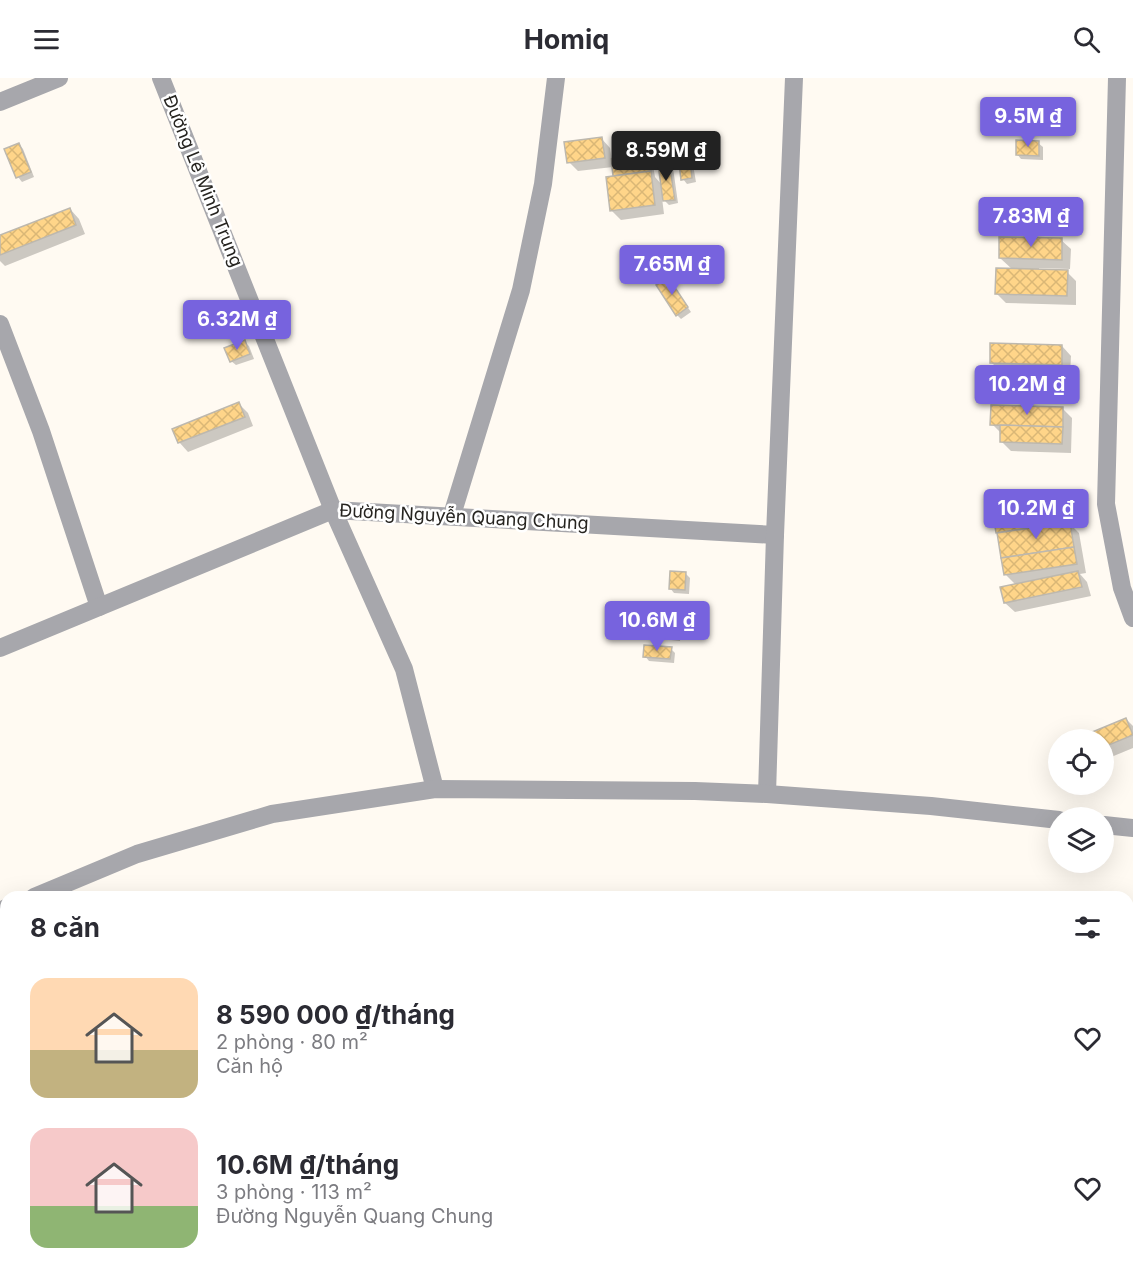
<!DOCTYPE html>
<html lang="vi">
<meta charset="utf-8">
<style>
body{margin:0;font-family:Inter,sans-serif;background:#f7f7f7;color:#2b2b33;height:100vh;display:flex;flex-direction:column;font-size:22px;white-space:nowrap}
*{box-sizing:border-box;margin:0}
p{font-size:20px;color:#7c7c81}
.icon{flex:none;width:33px;height:33px;fill:none;stroke:currentColor;stroke-width:2;stroke-linecap:round;stroke-linejoin:round}
.map{position:relative;flex:1;overflow:hidden}
.details{position:absolute;left:0px;top:813px;width:1134px;height:386px;display:flex;flex-direction:column;background:#fff;border-radius:18px 18px 0 0;box-shadow:0 6px 24px #0002}
.details>*{flex:none}
.tools{position:absolute;left:1048px;top:651px;display:grid;gap:12px}
.tools a{display:grid;place-items:center;width:66px;height:66px;border-radius:50%;background:#fff;box-shadow:0 6px 24px #0002;font-size:30px}
.price{position:absolute;translate:-50% -51px;padding:0 14px;border-radius:6px;background:#7763de;color:#fff;font-size:20px;line-height:39px;filter:drop-shadow(0 2px 3px #0008)}
.price::after{content:'';position:absolute;left:50%;top:36px;width:18px;height:14px;margin-left:-9px;background:inherit;clip-path:polygon(0 0,100% 0,50% 100%)}
.price.on{background:#222;color:#fff}
ul{padding:0;list-style:none}
li{display:flex;align-items:center;gap:18px;height:150px;padding:0 30px}
li span{display:grid;place-items:center;flex:none;width:168px;height:120px;border-radius:18px;color:#555}
li>.icon{margin-inline-start:auto}
span .icon{width:72px;height:72px;fill:#fffc;stroke-width:1}
li b{font-size:26px}
h2{display:flex;justify-content:space-between;align-items:center;height:72px;padding:0 30px;font-size:26px}
header{display:flex;justify-content:space-between;align-items:center;height:78px;padding:0 30px;background:#fff;font-size:27px;font-weight:700}
.map>svg:first-child{display:block}
</style>
<header><svg class="icon" aria-label="menu" viewBox="0 0 24 24"><path d="M4 6h16M4 12h16M4 18h16"/></svg>Homiq<svg class="icon" aria-label="search" viewBox="0 0 24 24"><circle cx="10" cy="10" r="6"/><path d="M15 15l6 6"/></svg></header>
<div class="map">
<svg width="1133" height="1198" viewBox="0 0 1133 1198">
<defs>
<pattern id="water-waves" width="16" height="10" patternUnits="userSpaceOnUse" patternTransform="scale(1.5)"><rect width="16" height="10" fill="#c79f53"/><path d="M0 5q4-4 8 0t8 0" fill="none" stroke="#a18144"/></pattern>
<pattern id="building-cross-hatch" width="8" height="8" patternUnits="userSpaceOnUse" patternTransform="scale(1.5)"><rect width="8" height="8" fill="#ffd589"/><path d="M0 0l8 8M0 8l8-8" fill="none" stroke="#dab776"/></pattern>
</defs>
<rect width="100%" height="100%" fill="#fffaf2"/>
<polygon fill="url(#water-waves)" points="1133,1099 1133,1198 0,1198 0,1131 6,1130 6,1192 1128,1192 1128,1100"/>
<g fill="#0003">
<polygon points="628,58 632,62 634,73 621,74 617,70"/>
<polygon points="601,60 610,70 612,82 648,77 652,81 655,99 662,107 669,86 673,90 678,125 669,127 662,120 664,136 621,142 611,132 615,99 613,89 578,93 569,84"/>
<polygon points="1038,65 1043,69 1043,82 1021,81 1017,76"/>
<polygon points="19,66 23,71 34,99 22,104 18,99 6,71"/>
<polygon points="688,77 692,81 696,104 687,106 683,101"/>
<polygon points="70,131 79,141 85,156 5,188 0,183 0,159"/>
<polygon points="1061,162 1071,171 1070,191 1039,190 1039,193 1067,194 1076,203 1076,227 1006,225 997,216 1013,192 1000,180"/>
<polygon points="668,201 691,234 681,241 677,237"/>
<polygon points="244,264 249,268 254,281 236,287 231,283"/>
<polygon points="1062,268 1071,278 1070,296 1001,294 991,284"/>
<polygon points="239,326 248,335 253,348 188,374 179,364"/>
<polygon points="1063,331 1072,340 1071,375 1011,373 1001,363 1001,355 992,346"/>
<polygon points="1052,421 1061,430 1064,446 1070,446 1079,455 1086,495 1080,496 1087,504 1091,518 1015,534 1005,525 1016,507 1006,497 993,430"/>
<polygon points="686,496 690,500 689,516 674,515 670,510"/>
<polygon points="678,528 683,533 680,563 645,559 641,555"/>
<polygon points="671,571 675,575 674,585 649,583 645,578"/>
<polygon points="1126,641 1133,648 1133,670 1104,682 1104,662"/>
</g>
<g fill="url(#building-cross-hatch)" stroke="#bdb8ae" stroke-width="1.5">
<polygon points="628,56 630,69 615,71 614,58"/>
<polygon points="602,59 605,80 567,85 564,64"/>
<polygon points="1016,62 1039,63 1039,78 1016,77"/>
<polygon points="19,65 31,94 16,100 4,71"/>
<polygon points="648,75 651,93 613,98 611,81"/>
<polygon points="689,75 692,100 681,102 678,77"/>
<polygon points="669,84 675,122 663,123 658,86"/>
<polygon points="651,93 655,127 610,133 606,99"/>
<polygon points="70,130 76,147 0,177 0,157"/>
<polygon points="999,159 1062,160 1062,182 999,180"/>
<polygon points="996,190 1068,192 1067,218 995,216"/>
<polygon points="668,199 688,229 676,238 656,207"/>
<polygon points="245,262 250,276 230,284 224,270"/>
<polygon points="990,265 1062,267 1062,287 990,285"/>
<polygon points="239,324 245,339 178,365 172,351"/>
<polygon points="991,327 1063,329 1063,349 990,347"/>
<polygon points="1000,347 1063,349 1062,366 1000,364"/>
<polygon points="1053,419 1057,446 996,455 992,429"/>
<polygon points="1070,444 1074,469 1001,480 997,455"/>
<polygon points="1074,469 1077,486 1004,497 1001,480"/>
<polygon points="670,493 686,494 685,512 669,511"/>
<polygon points="1078,493 1082,509 1004,525 1000,509"/>
<polygon points="661,525 679,527 676,560 658,558"/>
<polygon points="641,535 660,537 658,557 639,556"/>
<polygon points="644,567 672,569 670,581 643,579"/>
<polygon points="1126,640 1133,657 1104,669 1104,662 1073,662"/>
<polygon points="1059,668 1059,684 1053,670"/>
</g>
<g fill="none" stroke-linecap="round" stroke-linejoin="round">
<g stroke="#a7a7ac" stroke-width="18">
<polyline points="161,0 333,432 404,591 435,711"/>
<polyline points="1117,0 1106,426 1122,510 1133,540"/>
<polyline points="0,24 59,0"/>
<polyline points="0,246 41,353 99,529"/>
<polyline points="452,437 521,212 543,106 556,0"/>
<polyline points="0,570 333,432 775,457"/>
<polyline points="767,716 775,457 794,0"/>
<polyline points="1104,747 1133,750"/>
<polyline points="34,819 137,776 272,736 435,711 695,713 767,716 931,728 1059,742"/>
<polyline points="0,833 6,830"/>
</g>
</g>
<g text-anchor="middle" stroke-width="5" stroke-linejoin="round" paint-order="stroke">
<g font-size="18" fill="#262420" stroke="#fff">
<text transform="translate(203 103) rotate(68)" y="6">Đường Lê Minh Trung</text>
<text transform="translate(464 439) rotate(3)" y="6">Đường Nguyễn Quang Chung</text>
</g>
</g>
</svg>
<div class="tools">
<a><svg class="icon" aria-label="locate" viewBox="0 0 24 24"><circle cx="12" cy="12" r="6"/><path d="M12 2v4M12 18v4M2 12h4M18 12h4"/></svg></a>
<a><svg class="icon" aria-label="layers" viewBox="0 0 24 24"><path d="M12 4l9 5-9 5-9-5zM3 14l9 5 9-5"/></svg></a>
</div>
<b class="price" style="left:1028px;top:70px">9.5M ₫</b>
<b class="price on" style="left:666px;top:104px">8.59M ₫</b>
<b class="price" style="left:1031px;top:170px">7.83M ₫</b>
<b class="price" style="left:672px;top:218px">7.65M ₫</b>
<b class="price" style="left:237px;top:273px">6.32M ₫</b>
<b class="price" style="left:1027px;top:338px">10.2M ₫</b>
<b class="price" style="left:1036px;top:462px">10.2M ₫</b>
<b class="price" style="left:657px;top:574px">10.6M ₫</b>
<section class="details">
<h2>8 căn<svg class="icon" aria-label="filters" viewBox="0 0 24 24"><path d="M4 7h16M4 17h16"/><circle cx="9" cy="7" r="2"/><circle cx="15" cy="17" r="2"/></svg></h2>
<ul>
<li><span style="background:linear-gradient(#ffd9b3 60%,#c2b280 0)"><svg class="icon" aria-label="home" viewBox="0 0 24 24"><path d="M3 11l9-7 9 7M6 9v11h12V9"/></svg></span><div><b>8 590 000 ₫/tháng</b><p>2 phòng · 80 m²</p><p>Căn hộ</p></div><svg class="icon" aria-label="heart" viewBox="0 0 24 24"><path d="M12 20l-8-8c-3-5 5-10 8-4 3-6 11-1 8 4z"/></svg></li>
<li><span style="background:linear-gradient(#f6c9c9 65%,#8fb573 0)"><svg class="icon" aria-label="home" viewBox="0 0 24 24"><path d="M3 11l9-7 9 7M6 9v11h12V9"/></svg></span><div><b>10.6M ₫/tháng</b><p>3 phòng · 113 m²</p><p>Đường Nguyễn Quang Chung</p></div><svg class="icon" aria-label="heart" viewBox="0 0 24 24"><path d="M12 20l-8-8c-3-5 5-10 8-4 3-6 11-1 8 4z"/></svg></li>
</ul>
</section>
</div>
